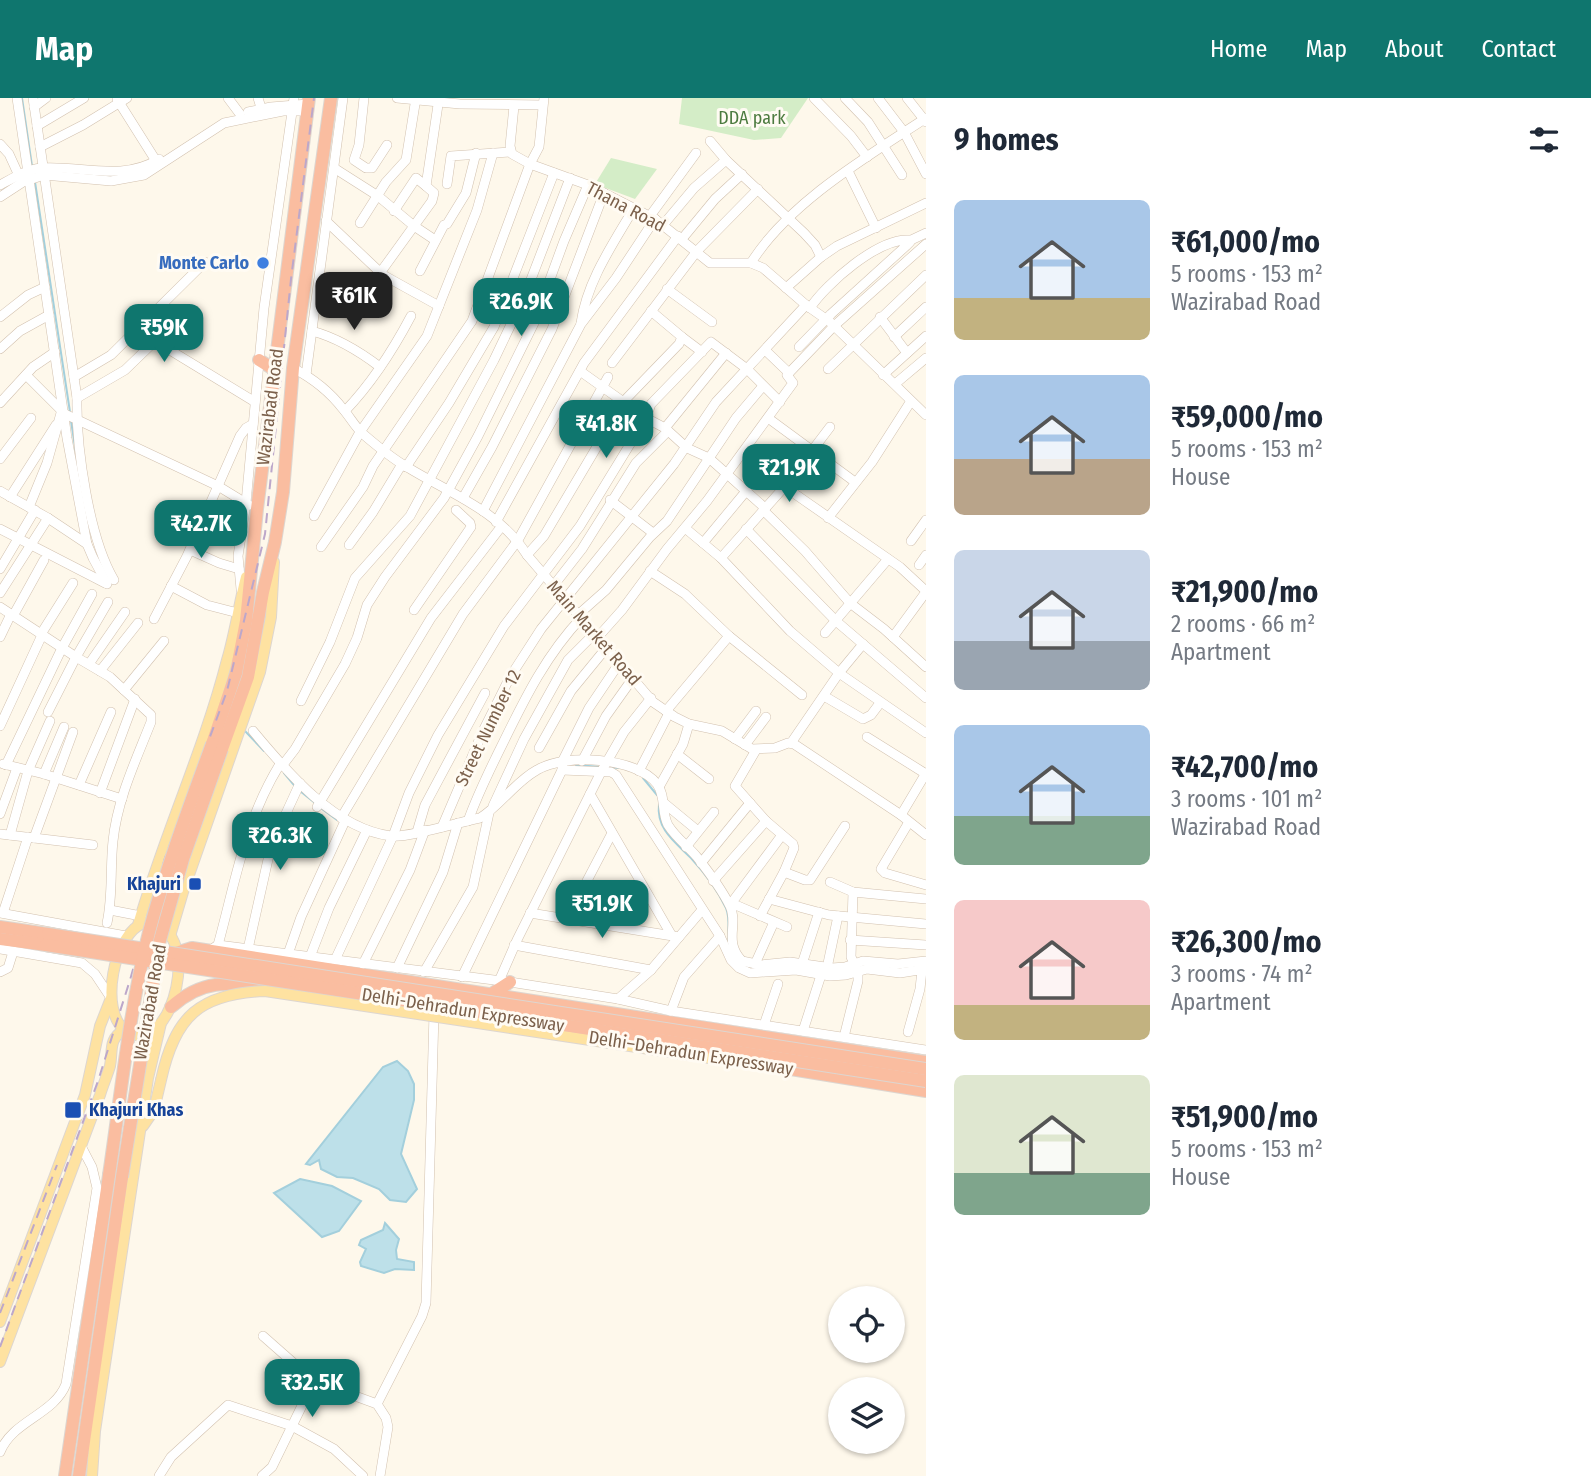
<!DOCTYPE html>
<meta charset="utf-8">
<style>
body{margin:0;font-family:"Fira Sans Condensed",sans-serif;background:#f2f2f3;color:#1f2937;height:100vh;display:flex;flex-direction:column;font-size:26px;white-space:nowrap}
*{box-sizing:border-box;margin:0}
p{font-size:23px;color:#747a83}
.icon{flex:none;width:38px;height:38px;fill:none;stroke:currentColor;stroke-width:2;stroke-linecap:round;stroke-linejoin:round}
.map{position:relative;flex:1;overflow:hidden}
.drawer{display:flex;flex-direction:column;background:#fff;width:665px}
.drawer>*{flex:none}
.tools{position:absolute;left:828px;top:1188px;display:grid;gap:14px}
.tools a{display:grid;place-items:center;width:77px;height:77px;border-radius:50%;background:#fff;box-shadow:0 2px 5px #0004;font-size:35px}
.price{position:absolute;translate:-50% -60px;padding:0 16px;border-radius:14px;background:#0f766e;color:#fff;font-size:23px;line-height:46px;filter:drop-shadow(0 2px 4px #0008)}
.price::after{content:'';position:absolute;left:50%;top:42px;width:21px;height:16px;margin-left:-10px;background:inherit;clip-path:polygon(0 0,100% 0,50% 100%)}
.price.active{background:#222;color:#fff}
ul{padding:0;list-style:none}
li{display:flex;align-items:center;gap:21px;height:175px;padding:0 28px}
li span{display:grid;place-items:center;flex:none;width:196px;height:140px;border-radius:10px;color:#555}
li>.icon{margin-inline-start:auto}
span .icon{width:84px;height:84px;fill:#fffc;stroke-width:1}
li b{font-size:30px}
h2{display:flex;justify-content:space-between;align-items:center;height:84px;padding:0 28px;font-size:30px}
header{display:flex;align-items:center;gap:42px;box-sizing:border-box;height:98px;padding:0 35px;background:#0f766e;color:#fff}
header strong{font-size:33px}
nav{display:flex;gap:38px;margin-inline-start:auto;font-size:24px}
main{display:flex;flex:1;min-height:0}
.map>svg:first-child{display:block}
</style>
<header>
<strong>Map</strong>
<nav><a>Home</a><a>Map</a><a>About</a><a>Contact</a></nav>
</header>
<main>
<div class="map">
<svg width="926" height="1378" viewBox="0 0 926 1378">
<rect width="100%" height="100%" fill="#fef8eb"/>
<g fill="#d4edc7">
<polygon points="682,0 808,0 781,40 754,42 679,26"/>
<polygon points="611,60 657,71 635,101 595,86"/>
</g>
<g fill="#bde0e9" stroke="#a3cfdc" stroke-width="2">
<polygon points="397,963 408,973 414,986 414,1002 401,1056 417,1091 406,1104 390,1102 379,1091 353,1080 337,1079 321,1071 319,1062 310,1067 306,1066 383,969"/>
<polygon points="300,1081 332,1088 361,1103 339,1133 322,1139 274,1095"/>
<polygon points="385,1125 399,1141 396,1152 397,1161 414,1164 414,1172 395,1171 384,1175 361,1168 360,1164 366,1151 359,1147 361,1142 383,1132"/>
</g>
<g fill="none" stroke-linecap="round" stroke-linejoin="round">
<g stroke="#a3cfdc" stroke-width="2">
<polyline points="22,0 32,68"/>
<polyline points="35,84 70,314"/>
<polyline points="71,323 76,355"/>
<polyline points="245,633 264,653"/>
<polyline points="576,667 601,669"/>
<polyline points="607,669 619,670"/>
<polyline points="284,675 294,687"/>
<polyline points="643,680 657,697"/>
<polyline points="300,693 315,705"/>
<path d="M659,706c-3,25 16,38 32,54 12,13 27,33 35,50 5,11 1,26 3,38"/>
<polyline points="322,711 337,722"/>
</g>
<g stroke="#d2c1af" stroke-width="10">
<g id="minor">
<polyline points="17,0 67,340 87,446 93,460 107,486"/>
<path d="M33,0l44,300c-1,50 12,140 37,182"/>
<polyline points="228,0 240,16"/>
<polyline points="258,0 263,16"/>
<polyline points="364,0 359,47 354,62 366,70 372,70 387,47"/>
<polyline points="397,0 460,6 542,7"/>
<polyline points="814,0 851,38 867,59"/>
<polyline points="845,0 868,24 902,77"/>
<polyline points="878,0 904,34 926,76"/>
<polyline points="907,0 926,24"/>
<polyline points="117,1 158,66"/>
<polyline points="514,8 510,48 512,56 530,66 588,87 655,121 710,165 751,165 763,170 806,207 830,224 926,317"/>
<polyline points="34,9 46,0"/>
<polyline points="248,14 271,9 308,6"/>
<polyline points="37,28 84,0"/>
<polyline points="710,43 726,62 804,135 815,147 821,159"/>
<polyline points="0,46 9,56 20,80"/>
<polyline points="40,49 83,27 127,0"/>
<polyline points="334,70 378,98 414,128 435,142"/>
<polyline points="848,73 876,130"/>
<polyline points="447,86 451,58 511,54"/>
<path d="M0,87c13,-7 26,-15 41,-17 40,-3 81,14 118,-9"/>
<polyline points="0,99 23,84 44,77 111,83 144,77 224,25 283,13 307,13"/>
<polyline points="394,113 416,80 426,88"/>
<polyline points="650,118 696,55"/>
<polyline points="326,123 383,177 439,208"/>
<polyline points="360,125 386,84 406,62 416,0"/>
<polyline points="663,127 694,90 726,62"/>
<polyline points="682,141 715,101 742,76"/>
<polyline points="909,143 926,135"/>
<path d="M751,165c37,-60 117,-107 175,-145"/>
<polyline points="420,173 444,127 447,126 466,95 476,55"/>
<polyline points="380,175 432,103 434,95 426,88 439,0"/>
<polyline points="786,190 821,159 837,148 926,105"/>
<polyline points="667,191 712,224"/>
<polyline points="0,219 28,197 45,189"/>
<polyline points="880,219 907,255"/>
<path d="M581,225c6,-42 32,-79 53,-115"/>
<path d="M312,233c26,7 47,20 68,36"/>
<polyline points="682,239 702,254"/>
<polyline points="894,239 926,209"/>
<path d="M799,249l32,-33 75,-68 4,-4 -1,-2c-31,-2 -83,44 -99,68"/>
<polyline points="0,251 20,233 49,217"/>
<polyline points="765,252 789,275"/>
<polyline points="612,265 697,153 758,91"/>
<path d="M293,270c19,10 37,24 50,41 7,8 12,18 20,25 14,12 28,24 44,33 42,26 93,44 120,88l126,147 22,15 14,7 33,7 30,18 23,-1 13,-5 6,1 107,71 25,20"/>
<polyline points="828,271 926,177"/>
<polyline points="580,273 646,320 665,330 687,350 709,360 765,410"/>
<polyline points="26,277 65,316 218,388 249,407"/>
<polyline points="306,277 343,0"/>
<polyline points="883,277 926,238"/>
<polyline points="74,279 111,257 205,164"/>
<polyline points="895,286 926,260"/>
<polyline points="77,300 125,272 155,243 255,304"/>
<polyline points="0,305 33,269 55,254"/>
<path d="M345,313c27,-28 48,-61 66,-95"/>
<polyline points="768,320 855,384"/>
<polyline points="665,330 726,255"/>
<polyline points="0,361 31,320"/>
<polyline points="406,369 449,305 494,229 554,75"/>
<polyline points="786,387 795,396 900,469 926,493"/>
<polyline points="0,393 48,420 87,446"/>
<polyline points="10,399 56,327"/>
<polyline points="463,400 492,349 552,231 604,95"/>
<polyline points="610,402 653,435"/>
<polyline points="29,409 47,365 61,315"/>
<polyline points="763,412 805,453 850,505 884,531 926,569"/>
<polyline points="483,413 581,226 616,180 655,121"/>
<polyline points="314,418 360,334 427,238 477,112 493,55"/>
<polyline points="828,420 872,364 911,303"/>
<polyline points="496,424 584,265 678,138"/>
<polyline points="685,430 721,460 790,533 839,575 926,635"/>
<polyline points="0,431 105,485"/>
<polyline points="746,431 836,523 926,600"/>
<polyline points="911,443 926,422"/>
<polyline points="703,445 747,392"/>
<polyline points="349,447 373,414 402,366"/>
<polyline points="321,449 363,389 373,368 472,223 530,66 539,49 544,0"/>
<polyline points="190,452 219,465 239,471"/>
<polyline points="527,457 544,438 624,303 679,246 682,239 651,213"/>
<polyline points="721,460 786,387 830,329"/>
<polyline points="919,467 926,457"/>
<polyline points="0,471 35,412"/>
<polyline points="650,473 685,496 729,538 802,597"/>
<polyline points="554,487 582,451 636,365 668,333"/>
<polyline points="171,488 207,507 238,515"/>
<polyline points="241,491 238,458 246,405 264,210 294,0"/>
<polyline points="0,495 48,420"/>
<path d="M0,509l76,50 34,20 41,38v7c-15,38 -34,78 -38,119 -3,27 0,55 -6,82"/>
<polyline points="414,512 471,429 470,425 456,412"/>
<polyline points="579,516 606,492 650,439 667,423 736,320 763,288"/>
<polyline points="13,518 44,462"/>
<polyline points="154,521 187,458 240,338 246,330 253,326"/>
<polyline points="825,535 888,461"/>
<polyline points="41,536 73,485"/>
<polyline points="0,539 11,516"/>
<polyline points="598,539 622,512 667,451 707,403 793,285 787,277 834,228 926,146"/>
<polyline points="893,539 926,494"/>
<polyline points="89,566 125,514"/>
<polyline points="100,573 138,525"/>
<polyline points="124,592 164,543"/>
<polyline points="824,598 863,621 871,617 880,605"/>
<polyline points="301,603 330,544 355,480 410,418 494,262 525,197 570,80"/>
<polyline points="666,613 729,538"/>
<polyline points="48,614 76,559 108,504"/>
<polyline points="0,628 42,537"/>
<path d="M253,633c34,41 82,98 138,105 17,2 69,-14 89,-18 21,-13 35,-36 57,-48 28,-17 99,-13 120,14 9,12 4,28 11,41 8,13 20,21 29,32 11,14 25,33 33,49 9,19 -7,35 12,55l19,4 29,-3 42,6 13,-1 18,-6 35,3 28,-3"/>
<polyline points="867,639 926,676"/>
<polyline points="735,641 756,613"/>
<polyline points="791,645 839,575 863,546"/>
<polyline points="745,647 766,619"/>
<polyline points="539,650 571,593 607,549"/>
<polyline points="756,652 735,688 766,723 793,746 794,750 784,774 760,818"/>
<polyline points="677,656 709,681"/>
<polyline points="582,663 606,618 633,580"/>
<polyline points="3,666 44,676 122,701"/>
<polyline points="6,667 62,550 92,496"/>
<polyline points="282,668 295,651 345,566 357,540 367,507 385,479 444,400 478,338 534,225 564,143 588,87"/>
<polyline points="562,672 611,674 616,677 720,838 731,862 739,870 750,875 796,872 830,878 846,877 867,871 900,875 926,871"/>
<polyline points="639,673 669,615"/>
<polyline points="44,676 64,629"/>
<polyline points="79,687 111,614"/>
<polyline points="659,689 683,646 689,626"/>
<polyline points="100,695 135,601"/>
<polyline points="590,696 672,838"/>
<polyline points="664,705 698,733"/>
<polyline points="493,708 524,641 568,562 595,535"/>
<polyline points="317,709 431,520 501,429"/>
<polyline points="0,716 17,670"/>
<polyline points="901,717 926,675"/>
<polyline points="341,720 463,516 518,442 608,279"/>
<path d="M468,723c10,-28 23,-54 36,-80 22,-45 43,-87 78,-124"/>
<polyline points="909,724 881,771 885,775 926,787"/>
<polyline points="442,729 483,633 510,579 541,531 674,366 716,304 806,207"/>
<polyline points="417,734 425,707 485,595"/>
<polyline points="0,736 93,747"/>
<polyline points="10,737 28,673 50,623"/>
<polyline points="34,740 73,634"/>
<polyline points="686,749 714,714"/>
<polyline points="701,765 750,705"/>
<polyline points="784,774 805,782 810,782 845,728"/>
<polyline points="713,783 766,723"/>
<polyline points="830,784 853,794 926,801"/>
<polyline points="769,801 829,817 926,826"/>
<polyline points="731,805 787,829"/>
<polyline points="730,807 782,737"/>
<polyline points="110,812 141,818"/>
<polyline points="0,815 126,838"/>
<polyline points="3,815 28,739"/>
<polyline points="530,815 679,839"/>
<polyline points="567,821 612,735"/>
<polyline points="850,842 926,847"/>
<path d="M218,847c18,-65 26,-122 62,-181"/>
<polyline points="514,847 651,872"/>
<polyline points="0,851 82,865 95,876 111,900"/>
<polyline points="248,851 271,748 300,685"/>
<polyline points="209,853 218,847 510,884 618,901 671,913 926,952"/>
<polyline points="288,856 301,819 345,723"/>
<polyline points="310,859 329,810 367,732"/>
<polyline points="335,862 393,738 409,695 438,637 504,528 580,428 646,320 651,306 711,244 747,271 780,304"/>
<polyline points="363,866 410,772 425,732"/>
<polyline points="755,866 774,824"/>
<polyline points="802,866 819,814"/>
<polyline points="397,870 443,774 458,725"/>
<polyline points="827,870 838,818"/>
<polyline points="0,874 8,870 13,854"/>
<polyline points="424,874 473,789 489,715"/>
<polyline points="462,879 562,672 563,662 589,610 620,564"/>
<polyline points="499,883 517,842 601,674 624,634 651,600"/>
<polyline points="618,901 651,872 702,812"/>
<polyline points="671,913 684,879 720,838"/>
<polyline points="764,927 778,886"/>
<polyline points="803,933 823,871"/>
<polyline points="908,934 920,891 922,872"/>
<polyline points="844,939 858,883 858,873 851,859 853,794"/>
<polyline points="263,1238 314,1283"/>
<path d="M0,1354c13,-32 54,-37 66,-68l31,-196 -5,-21 -11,-21"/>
<polyline points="159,1378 171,1359 228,1307 292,1328 334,1351 363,1378"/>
<polyline points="262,1378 272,1369 314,1283 377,1306"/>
<polyline points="380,1378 388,1329 386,1320 377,1306 422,1218 426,1205 434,915"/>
</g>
</g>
<g stroke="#ddd6d0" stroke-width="12">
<g id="major">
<path d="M144,825c63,-3 29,139 -18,108 -28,-19 -12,-99 18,-108z"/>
<path d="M138,827c26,-90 66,-175 89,-265 8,-27 12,-56 19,-83"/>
<polyline points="170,838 183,794 260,574 271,519 274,464"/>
<polyline points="143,1028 154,1012 161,982"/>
<polyline points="0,1224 85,997 100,928 111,900"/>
<path d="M0,1264l100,-267c3,-10 7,-19 10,-29 3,-15 -2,-27 14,-36"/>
<polyline points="92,1378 95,1333 148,980 161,925"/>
</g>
</g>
<g stroke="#ddd6d0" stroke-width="14">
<g id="highway">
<polyline points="259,262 275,272"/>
<polyline points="212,646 236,575 246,523 257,411 309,0"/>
<polyline points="222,651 248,579 263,494 275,444 283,394 293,270 331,0"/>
<polyline points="0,829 48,836"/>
<polyline points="0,841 46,847"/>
<polyline points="176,855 192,850 926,964"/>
<polyline points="490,897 510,884"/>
<path d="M171,909c34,-30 59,-24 101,-18"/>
<polyline points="723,960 926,993"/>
<polyline points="65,1378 109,1077"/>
<polyline points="79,1378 122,1079"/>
</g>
</g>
<use href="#minor" stroke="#fff" stroke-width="9"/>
<use href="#major" stroke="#fee2a1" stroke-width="10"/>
<use href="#highway" stroke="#fabda0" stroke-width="12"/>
<g stroke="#bca7ca" stroke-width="2" stroke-dasharray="10 7" stroke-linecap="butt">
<polyline points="0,1215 57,1067"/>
<polyline points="0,1249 98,983 130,882 165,760 227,593 265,436 291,181 314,0"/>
</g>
<g stroke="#ddd6d0" stroke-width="12" stroke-linecap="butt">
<path id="major-bridge" d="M161,982c14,-64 38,-86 104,-89l451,68 25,-5"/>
</g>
<g stroke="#ddd6d0" stroke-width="14" stroke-linecap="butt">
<g id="highway-bridge">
<polyline points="48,836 926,971"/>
<polyline points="46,847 926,983"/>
<path d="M109,1077c12,-80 20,-164 40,-243 17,-64 40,-125 63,-188"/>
<polyline points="122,1079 160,842 183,761 222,651"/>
</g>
</g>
<use href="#major-bridge" stroke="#fee2a1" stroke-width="10"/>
<use href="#highway-bridge" stroke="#fabda0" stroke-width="12"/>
</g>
<circle fill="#3f7fe0" stroke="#fffbf3" stroke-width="2.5" cx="263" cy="165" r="7"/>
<g fill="#1a4fb4" stroke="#fffbf3" stroke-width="2.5">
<rect x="188" y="779" width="14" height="14" rx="3.5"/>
<rect x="64" y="1003" width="18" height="18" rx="3.5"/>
</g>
<g text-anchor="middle" stroke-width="6" stroke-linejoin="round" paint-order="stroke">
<g font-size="18" fill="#4c7b3f" stroke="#fffbf3">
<text x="752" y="26">DDA park</text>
</g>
<g font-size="18" fill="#7b604b" stroke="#fffbf3">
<text transform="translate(626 109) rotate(28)" y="6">Thana Road</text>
<text transform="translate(270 309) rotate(-83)" y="6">Wazirabad Road</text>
<text transform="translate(594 535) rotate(49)" y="6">Main Market Road</text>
<text transform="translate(488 630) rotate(-64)" y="6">Street Number 12</text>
<text transform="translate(150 904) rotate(-80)" y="6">Wazirabad Road</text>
<text transform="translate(463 912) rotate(9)" y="6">Delhi-Dehradun Expressway</text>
<text transform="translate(691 955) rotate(9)" y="6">Delhi–Dehradun Expressway</text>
</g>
<g font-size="18" font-weight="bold" fill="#366cbe" stroke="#fffbf3" text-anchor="end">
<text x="249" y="171">Monte Carlo</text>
</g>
<g font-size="18" font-weight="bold" fill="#164399" stroke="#fffbf3" text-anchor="end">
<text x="181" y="792">Khajuri</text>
<text x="89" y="1018" text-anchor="start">Khajuri Khas</text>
</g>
</g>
</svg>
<div class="tools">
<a><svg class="icon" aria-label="locate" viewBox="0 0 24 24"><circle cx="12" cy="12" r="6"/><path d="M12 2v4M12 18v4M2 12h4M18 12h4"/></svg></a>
<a><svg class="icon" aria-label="layers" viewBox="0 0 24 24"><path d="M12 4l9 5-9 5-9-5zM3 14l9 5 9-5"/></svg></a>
</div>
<b class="price active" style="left:354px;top:234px">₹61K</b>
<b class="price" style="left:521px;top:240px">₹26.9K</b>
<b class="price" style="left:164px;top:266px">₹59K</b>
<b class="price" style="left:606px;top:362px">₹41.8K</b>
<b class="price" style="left:789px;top:406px">₹21.9K</b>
<b class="price" style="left:201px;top:462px">₹42.7K</b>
<b class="price" style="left:280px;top:774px">₹26.3K</b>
<b class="price" style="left:602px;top:842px">₹51.9K</b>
<b class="price" style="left:312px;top:1321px">₹32.5K</b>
</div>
<section class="drawer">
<h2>9 homes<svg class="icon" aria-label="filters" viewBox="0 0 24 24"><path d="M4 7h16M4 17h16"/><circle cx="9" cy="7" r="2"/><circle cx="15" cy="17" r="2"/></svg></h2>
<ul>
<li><span style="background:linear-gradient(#a9c7e8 70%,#c2b280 0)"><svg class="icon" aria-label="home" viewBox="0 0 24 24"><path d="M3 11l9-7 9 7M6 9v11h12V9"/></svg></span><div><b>₹61,000/mo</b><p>5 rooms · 153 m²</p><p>Wazirabad Road</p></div></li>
<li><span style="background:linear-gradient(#a9c7e8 60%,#b9a48a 0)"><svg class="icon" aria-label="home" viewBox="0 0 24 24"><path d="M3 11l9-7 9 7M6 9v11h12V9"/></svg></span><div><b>₹59,000/mo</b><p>5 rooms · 153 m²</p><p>House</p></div></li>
<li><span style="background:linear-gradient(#c9d6e8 65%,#9aa5b1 0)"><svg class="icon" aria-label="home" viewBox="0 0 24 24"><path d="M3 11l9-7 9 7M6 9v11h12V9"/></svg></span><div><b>₹21,900/mo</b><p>2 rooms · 66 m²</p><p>Apartment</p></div></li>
<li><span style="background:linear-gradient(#a9c7e8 65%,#7fa58c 0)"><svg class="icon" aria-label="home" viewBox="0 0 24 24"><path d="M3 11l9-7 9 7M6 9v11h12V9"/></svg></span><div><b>₹42,700/mo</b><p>3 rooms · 101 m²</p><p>Wazirabad Road</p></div></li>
<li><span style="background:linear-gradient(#f6c9c9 75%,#c2b280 0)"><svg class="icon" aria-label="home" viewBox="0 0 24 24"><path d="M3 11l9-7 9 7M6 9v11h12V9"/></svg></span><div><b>₹26,300/mo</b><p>3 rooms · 74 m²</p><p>Apartment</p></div></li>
<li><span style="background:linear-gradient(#dfe7d0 70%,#7fa58c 0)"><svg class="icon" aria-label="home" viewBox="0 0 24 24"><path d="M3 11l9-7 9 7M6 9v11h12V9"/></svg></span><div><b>₹51,900/mo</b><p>5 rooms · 153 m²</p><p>House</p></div></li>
</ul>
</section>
</main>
